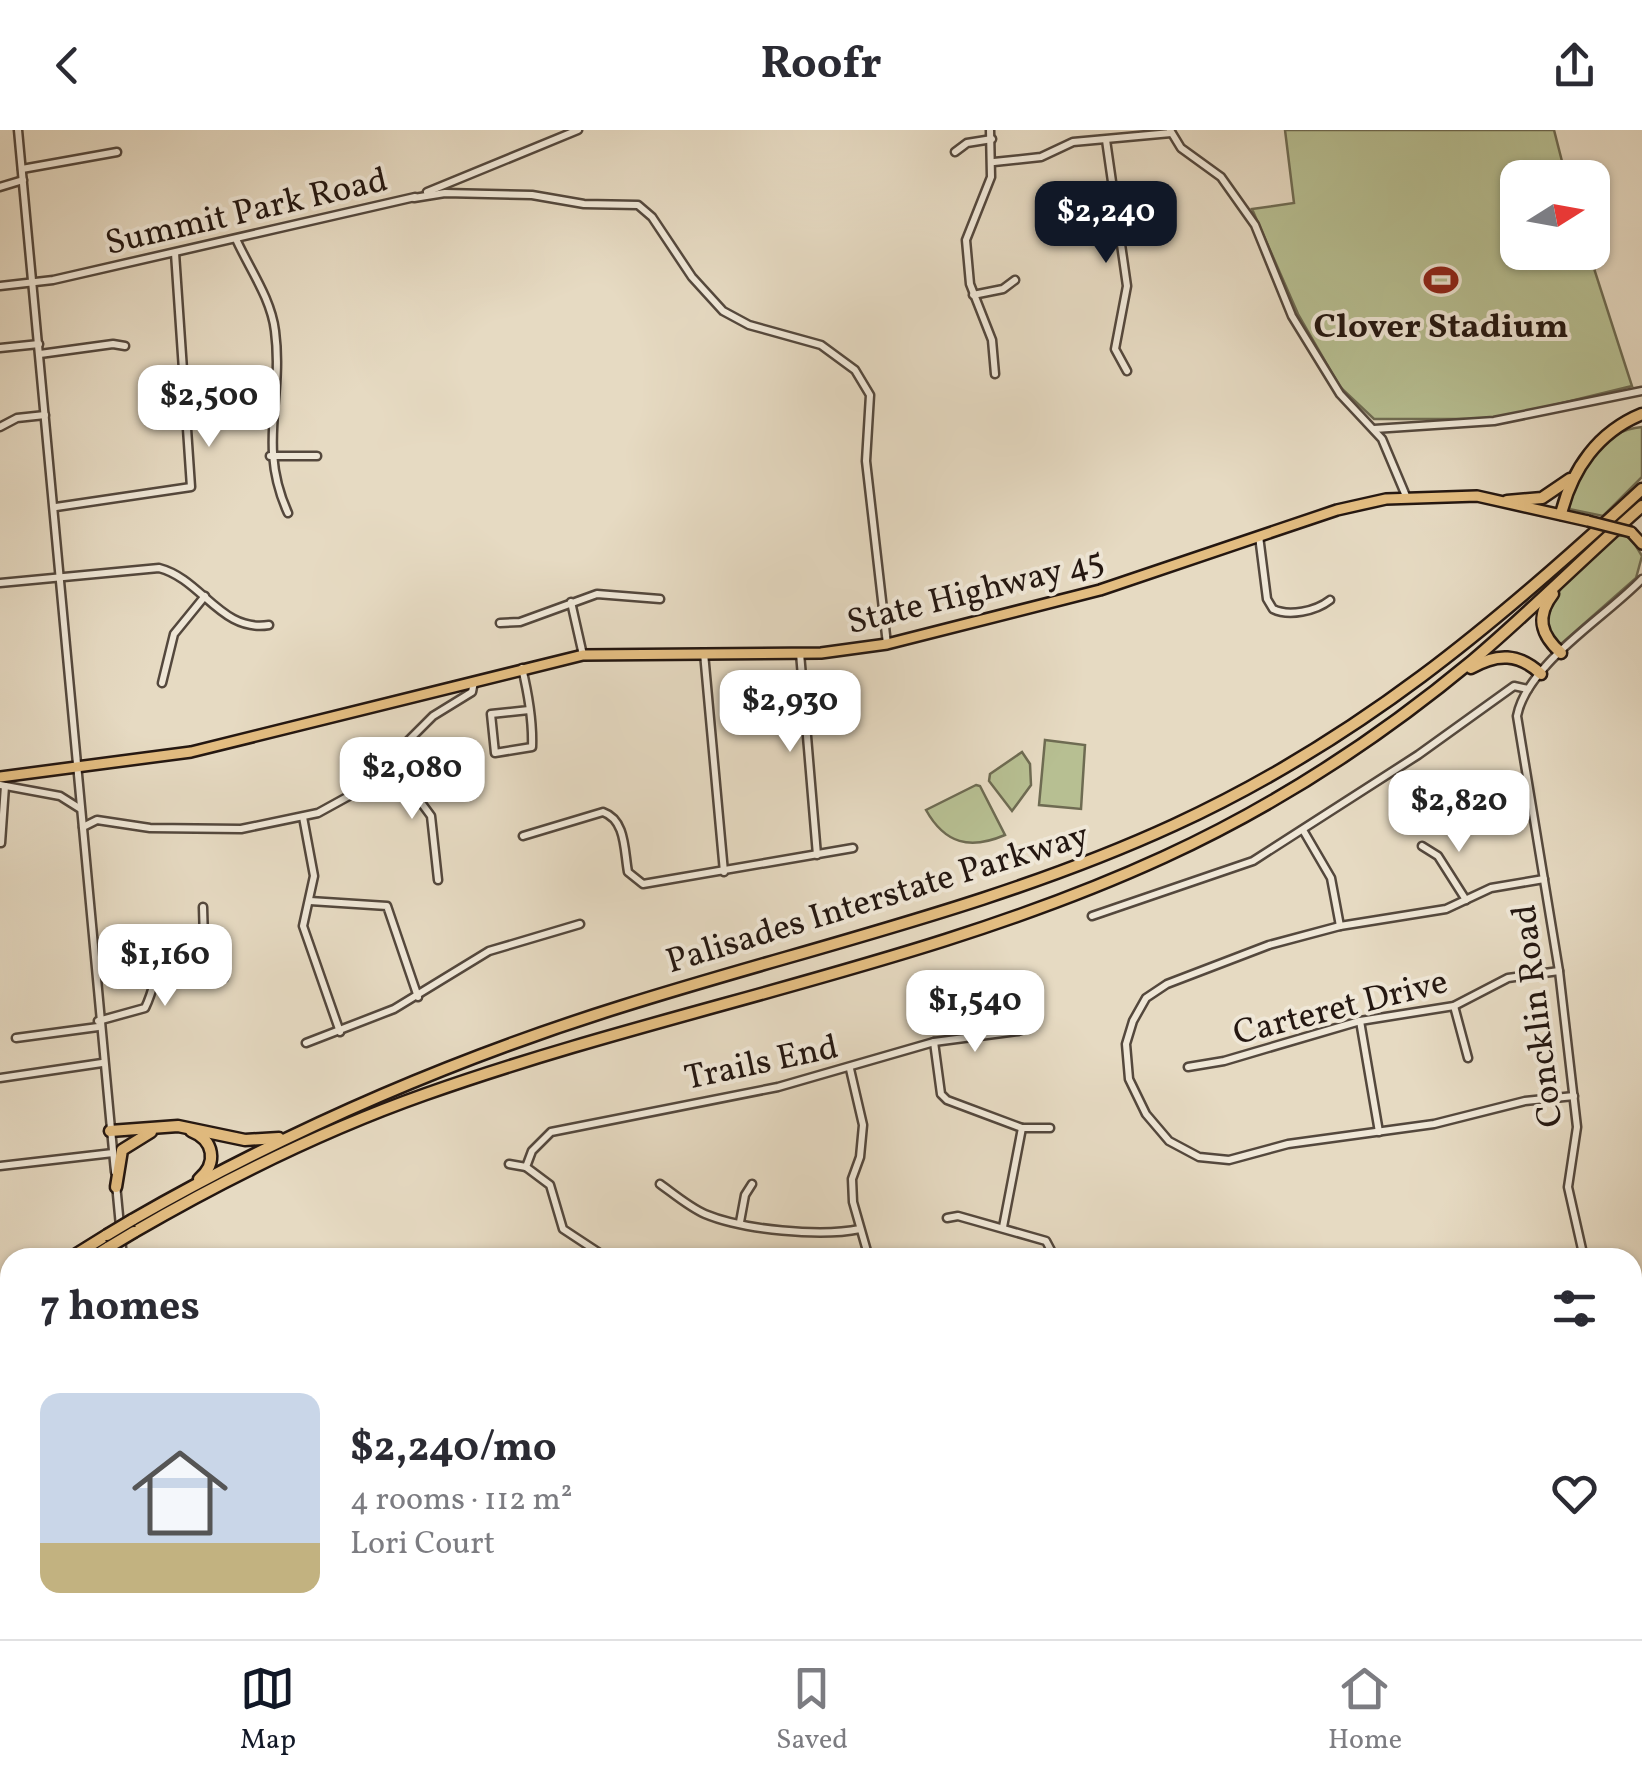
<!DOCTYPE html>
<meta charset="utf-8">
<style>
body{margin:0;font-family:Vollkorn,serif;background:#f7f7f7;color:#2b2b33;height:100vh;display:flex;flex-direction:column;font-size:38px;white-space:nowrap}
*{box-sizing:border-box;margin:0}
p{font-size:32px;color:#7c7c81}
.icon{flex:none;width:55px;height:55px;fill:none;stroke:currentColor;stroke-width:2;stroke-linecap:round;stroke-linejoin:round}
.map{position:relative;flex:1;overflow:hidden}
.details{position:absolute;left:0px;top:1118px;width:1642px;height:392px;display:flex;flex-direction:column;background:#fff;border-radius:30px 30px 0 0;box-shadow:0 2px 8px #0004}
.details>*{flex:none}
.needle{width:65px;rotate:79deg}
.fabs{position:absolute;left:1500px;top:30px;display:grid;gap:20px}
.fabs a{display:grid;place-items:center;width:110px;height:110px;border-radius:20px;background:#fff;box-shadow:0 2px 8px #0004;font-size:50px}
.price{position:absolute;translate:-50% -85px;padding:0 22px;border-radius:20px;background:#fff;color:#222;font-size:32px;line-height:65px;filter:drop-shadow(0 2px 5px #0008)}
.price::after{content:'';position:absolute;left:50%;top:60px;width:30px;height:22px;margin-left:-15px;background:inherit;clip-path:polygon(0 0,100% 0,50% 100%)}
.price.selected{background:#111827;color:#fff}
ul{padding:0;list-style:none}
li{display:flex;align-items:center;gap:30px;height:250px;padding:0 40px}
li+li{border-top:2px solid #e1e1e2}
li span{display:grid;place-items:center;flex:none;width:280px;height:200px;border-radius:20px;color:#555}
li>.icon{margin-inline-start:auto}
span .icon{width:120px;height:120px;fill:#fffc;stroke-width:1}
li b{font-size:42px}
h2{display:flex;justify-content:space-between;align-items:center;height:120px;padding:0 40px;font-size:42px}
header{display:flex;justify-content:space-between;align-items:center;height:130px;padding:0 40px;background:#fff;font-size:45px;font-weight:700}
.menu{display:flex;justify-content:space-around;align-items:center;height:140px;border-top:2px solid #e1e1e2;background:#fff;font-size:28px;color:#7c7c81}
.menu a{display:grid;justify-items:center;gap:5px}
.menu .selected{color:#111827}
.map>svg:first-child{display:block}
</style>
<header><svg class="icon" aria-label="back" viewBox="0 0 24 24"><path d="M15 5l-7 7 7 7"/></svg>Roofr<svg class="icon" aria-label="share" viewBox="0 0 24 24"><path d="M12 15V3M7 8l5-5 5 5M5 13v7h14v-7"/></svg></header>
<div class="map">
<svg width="1642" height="1509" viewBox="0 0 1642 1509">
<rect width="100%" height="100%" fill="#e6dac2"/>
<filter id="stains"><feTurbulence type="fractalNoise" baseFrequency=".002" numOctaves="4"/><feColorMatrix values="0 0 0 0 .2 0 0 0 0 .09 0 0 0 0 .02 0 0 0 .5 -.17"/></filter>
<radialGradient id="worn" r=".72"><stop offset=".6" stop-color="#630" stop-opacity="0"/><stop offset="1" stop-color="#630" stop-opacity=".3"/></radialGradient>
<g fill="#b7bf92" stroke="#6e6b52" stroke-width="2.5">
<polygon points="1285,0 1554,0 1566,47 1518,48 1518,122 1589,123 1632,256 1497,289 1374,289 1340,257 1298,184 1252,79 1294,73"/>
<path d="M1642,297v50l-39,39 -34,-7c7,-37 32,-79 73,-82z"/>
<path d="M1614,405l16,1 12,20 -6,22 -75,66 -12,-6c-10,-44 37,-75 65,-103z"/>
<polygon points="1045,610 1085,615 1081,679 1039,675"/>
<polygon points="1022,622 1030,634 1031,655 1012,681 989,651 990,644"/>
<path d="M976,655l4,1 25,49c-35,15 -60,9 -79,-25z"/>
</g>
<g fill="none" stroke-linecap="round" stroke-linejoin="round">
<g stroke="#54483d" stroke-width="11">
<g id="minor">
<polyline points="18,0 115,1042"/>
<polyline points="990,0 991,47 966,110 970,154 992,210 995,244"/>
<polyline points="1170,0 1181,18 1221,47 1255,95 1292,186 1340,264 1382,309 1406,366"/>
<polyline points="1106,10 1127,156 1115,219 1127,241"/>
<polyline points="955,22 967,13 992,9"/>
<polyline points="994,32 1041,27 1073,12 1171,3"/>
<polyline points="22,39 117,22"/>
<polyline points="0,57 23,50"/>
<polyline points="427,62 578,0"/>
<polyline points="414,68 445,63 532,65 584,74 638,75 652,87 692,147 723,181 749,195 821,215 855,240 870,265 866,331 887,514"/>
<path d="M236,109c13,29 35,59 39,92 9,68 -18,114 13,182"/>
<polyline points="0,156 53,150 415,67"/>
<polyline points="973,165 1003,159 1015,150"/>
<polyline points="0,218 39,214"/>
<polyline points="40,224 113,214 125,216"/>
<polyline points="0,297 17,288 45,285"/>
<polyline points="1374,299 1494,291 1642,261"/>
<polyline points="270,326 317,326"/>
<polyline points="56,377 191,357 175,123"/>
<path d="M1259,406l8,63 6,10c16,8 43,2 57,-9"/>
<path d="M0,453l159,-15c43,11 62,65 110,57"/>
<polyline points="571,472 583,525"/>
<polyline points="500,493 520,492 597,464 660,469"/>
<polyline points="704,523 724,742"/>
<polyline points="800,523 817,725"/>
<path d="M522,538c6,25 11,53 10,79l-37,6 -4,-39 38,-4"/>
<polyline points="162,553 174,504 205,466"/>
<polyline points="389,629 431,686 438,750"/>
<polyline points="0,655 60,666 79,678"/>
<polyline points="303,687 314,746 303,796 340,902"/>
<polyline points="83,697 97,690 150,698 241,699 318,683 358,661 433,586 472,562 474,552"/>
<polyline points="1303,700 1331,748 1340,796"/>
<path d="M523,706l80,-24c23,8 21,38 25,60l15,12 210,-36"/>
<polyline points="1,713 5,656"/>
<polyline points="1422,716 1438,726 1466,770"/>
<polyline points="1544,749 1491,758 1446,779 1340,796 1269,815 1167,854 1146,868 1133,891 1126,914 1129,949 1146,984 1169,1011 1199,1027 1229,1030 1288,1014 1434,994 1525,971 1574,966"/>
<polyline points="310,771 387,776 418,867"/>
<polyline points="203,777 204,811 224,848"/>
<polyline points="1092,786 1253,731 1418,625 1514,556 1528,559"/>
<polyline points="1454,876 1468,928"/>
<path d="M98,891l47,-13c19,-39 1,-56 59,-67"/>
<polyline points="1360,891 1379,1002"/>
<polyline points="16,908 98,897"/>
<polyline points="934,912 941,964 947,970 1022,998 1050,998"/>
<polyline points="306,913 394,879 489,821 580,794"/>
<polyline points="1188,937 1224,931 1360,891 1454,876 1508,848 1559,841"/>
<polyline points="850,939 863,995 860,1027 852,1049 853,1072 869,1128"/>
<polyline points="0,948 102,933"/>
<polyline points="509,1034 526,1037"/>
<polyline points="0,1036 113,1023"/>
<polyline points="116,1054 123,1128"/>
<path d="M660,1054c14,10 29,23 45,30 38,16 116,23 155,15"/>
<polyline points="947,1088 958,1086 1046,1111 1055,1128"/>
<polyline points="740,1092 745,1065 752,1054"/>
<polyline points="1003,1097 1022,998"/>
<polyline points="607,1128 563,1099 550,1055 526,1037 532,1021 551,1002 778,957 934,912 1018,901 1027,898 1036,886 1034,860"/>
<path d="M1584,1128l-16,-71 9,-60 -18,-156 -42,-255c10,-52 89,-99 125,-137"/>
<polyline points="1632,1202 1642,1200"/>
<polyline points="1632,1426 1642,1428"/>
<polyline points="173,1500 174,1509"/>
<polyline points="244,1500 247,1509"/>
<polyline points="871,1500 897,1500"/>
<polyline points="1237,1500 1238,1509"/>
<polyline points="1081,1509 1114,1500"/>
</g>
</g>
<g stroke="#241711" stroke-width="14">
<g id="major">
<polyline points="1631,402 1642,414"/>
<polyline points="0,647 191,622 583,525 821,523 887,514 1100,460 1337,380 1386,369 1477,366 1588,391"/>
</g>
</g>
<g stroke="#241711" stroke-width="15">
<g id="highway">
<polyline points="1507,371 1542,368 1570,349"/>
<path d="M1561,384c11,-45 37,-82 81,-100"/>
<path d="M1553,464c-18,23 -12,41 8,59"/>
<path d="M1471,538c26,-15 48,-15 70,6"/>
<polyline points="110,1001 178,996 245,1010 279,1008"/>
<path d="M191,1001c23,9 27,32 8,48"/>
<polyline points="116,1057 122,1020 151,1002"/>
<path d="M132,1090c155,-89 321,-161 491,-214 184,-58 375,-100 551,-181 183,-84 322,-201 468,-336"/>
<path d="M134,1102c93,-54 190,-102 292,-138 243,-86 503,-129 738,-237 111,-51 214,-118 308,-196 59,-50 112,-104 170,-155"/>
<polyline points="70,1128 107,1105"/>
<polyline points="91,1128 109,1117"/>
<polyline points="0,1172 10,1166"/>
<polyline points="0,1191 10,1183"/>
<polyline points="0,1217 10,1216"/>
</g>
</g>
<use href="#minor" stroke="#efe7d7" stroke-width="6"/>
<use href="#major" stroke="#e3bd81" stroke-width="9"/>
<use href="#highway" stroke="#e3bd81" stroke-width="10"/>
<g stroke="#241711" stroke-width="14" stroke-linecap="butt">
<polyline id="major-bridge" points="1588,391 1631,402"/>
</g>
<g stroke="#241711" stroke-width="15" stroke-linecap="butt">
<g id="highway-bridge">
<polyline points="107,1105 132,1090"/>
<polyline points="109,1117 134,1102"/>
</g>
</g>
<use href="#major-bridge" stroke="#e3bd81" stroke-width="9"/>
<use href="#highway-bridge" stroke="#e3bd81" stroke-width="10"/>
</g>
<defs>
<g id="stadium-bare" transform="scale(2.7)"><path d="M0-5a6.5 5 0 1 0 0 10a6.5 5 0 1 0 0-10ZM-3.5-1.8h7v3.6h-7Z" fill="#8f2418" stroke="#efe7d7" stroke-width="2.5" paint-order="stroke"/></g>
</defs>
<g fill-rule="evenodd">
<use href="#stadium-bare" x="1441" y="150"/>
</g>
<g text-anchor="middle" stroke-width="8" stroke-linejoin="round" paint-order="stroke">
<g font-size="35" fill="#241711" stroke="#efe7d7">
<text transform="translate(246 80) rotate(-13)" y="12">Summit Park Road</text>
<text transform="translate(975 460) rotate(-14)" y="12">State Highway 45</text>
<text transform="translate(877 767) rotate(-17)" y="12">Palisades Interstate Parkway</text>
<text transform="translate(1340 876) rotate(-14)" y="12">Carteret Drive</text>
<text transform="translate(1536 886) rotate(-97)" y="12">Concklin Road</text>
<text transform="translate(761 931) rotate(-12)" y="12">Trails End</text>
</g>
<g font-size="35" font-weight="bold" fill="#241711" stroke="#efe7d7">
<text x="1441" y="207">Clover Stadium</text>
</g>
</g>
<rect width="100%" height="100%" filter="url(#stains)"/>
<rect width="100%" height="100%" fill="url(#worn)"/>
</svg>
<div class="fabs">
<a><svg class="needle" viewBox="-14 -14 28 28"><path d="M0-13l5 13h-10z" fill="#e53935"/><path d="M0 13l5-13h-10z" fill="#7c7c81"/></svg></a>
</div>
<b class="price selected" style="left:1106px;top:136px">$2,240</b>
<b class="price" style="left:209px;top:320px">$2,500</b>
<b class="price" style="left:790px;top:625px">$2,930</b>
<b class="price" style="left:412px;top:692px">$2,080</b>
<b class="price" style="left:1459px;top:725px">$2,820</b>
<b class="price" style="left:165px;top:879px">$1,160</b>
<b class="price" style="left:975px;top:925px">$1,540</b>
<section class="details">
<h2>7 homes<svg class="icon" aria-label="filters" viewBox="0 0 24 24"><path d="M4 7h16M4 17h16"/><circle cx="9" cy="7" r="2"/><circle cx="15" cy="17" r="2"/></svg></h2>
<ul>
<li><span style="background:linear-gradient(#c9d6e8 75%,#c2b280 0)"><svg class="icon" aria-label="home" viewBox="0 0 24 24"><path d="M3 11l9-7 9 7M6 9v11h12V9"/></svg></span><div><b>$2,240/mo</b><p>4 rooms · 112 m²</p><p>Lori Court</p></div><svg class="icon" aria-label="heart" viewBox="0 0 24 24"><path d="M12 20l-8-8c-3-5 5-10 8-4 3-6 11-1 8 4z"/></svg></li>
</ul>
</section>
</div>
<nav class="menu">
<a class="selected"><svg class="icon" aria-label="map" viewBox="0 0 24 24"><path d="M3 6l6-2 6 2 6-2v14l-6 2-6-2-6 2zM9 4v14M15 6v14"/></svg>Map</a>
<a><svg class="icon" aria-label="saved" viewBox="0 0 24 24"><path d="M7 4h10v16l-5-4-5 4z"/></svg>Saved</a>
<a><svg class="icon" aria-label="home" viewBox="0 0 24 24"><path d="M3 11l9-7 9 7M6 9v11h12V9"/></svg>Home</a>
</nav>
